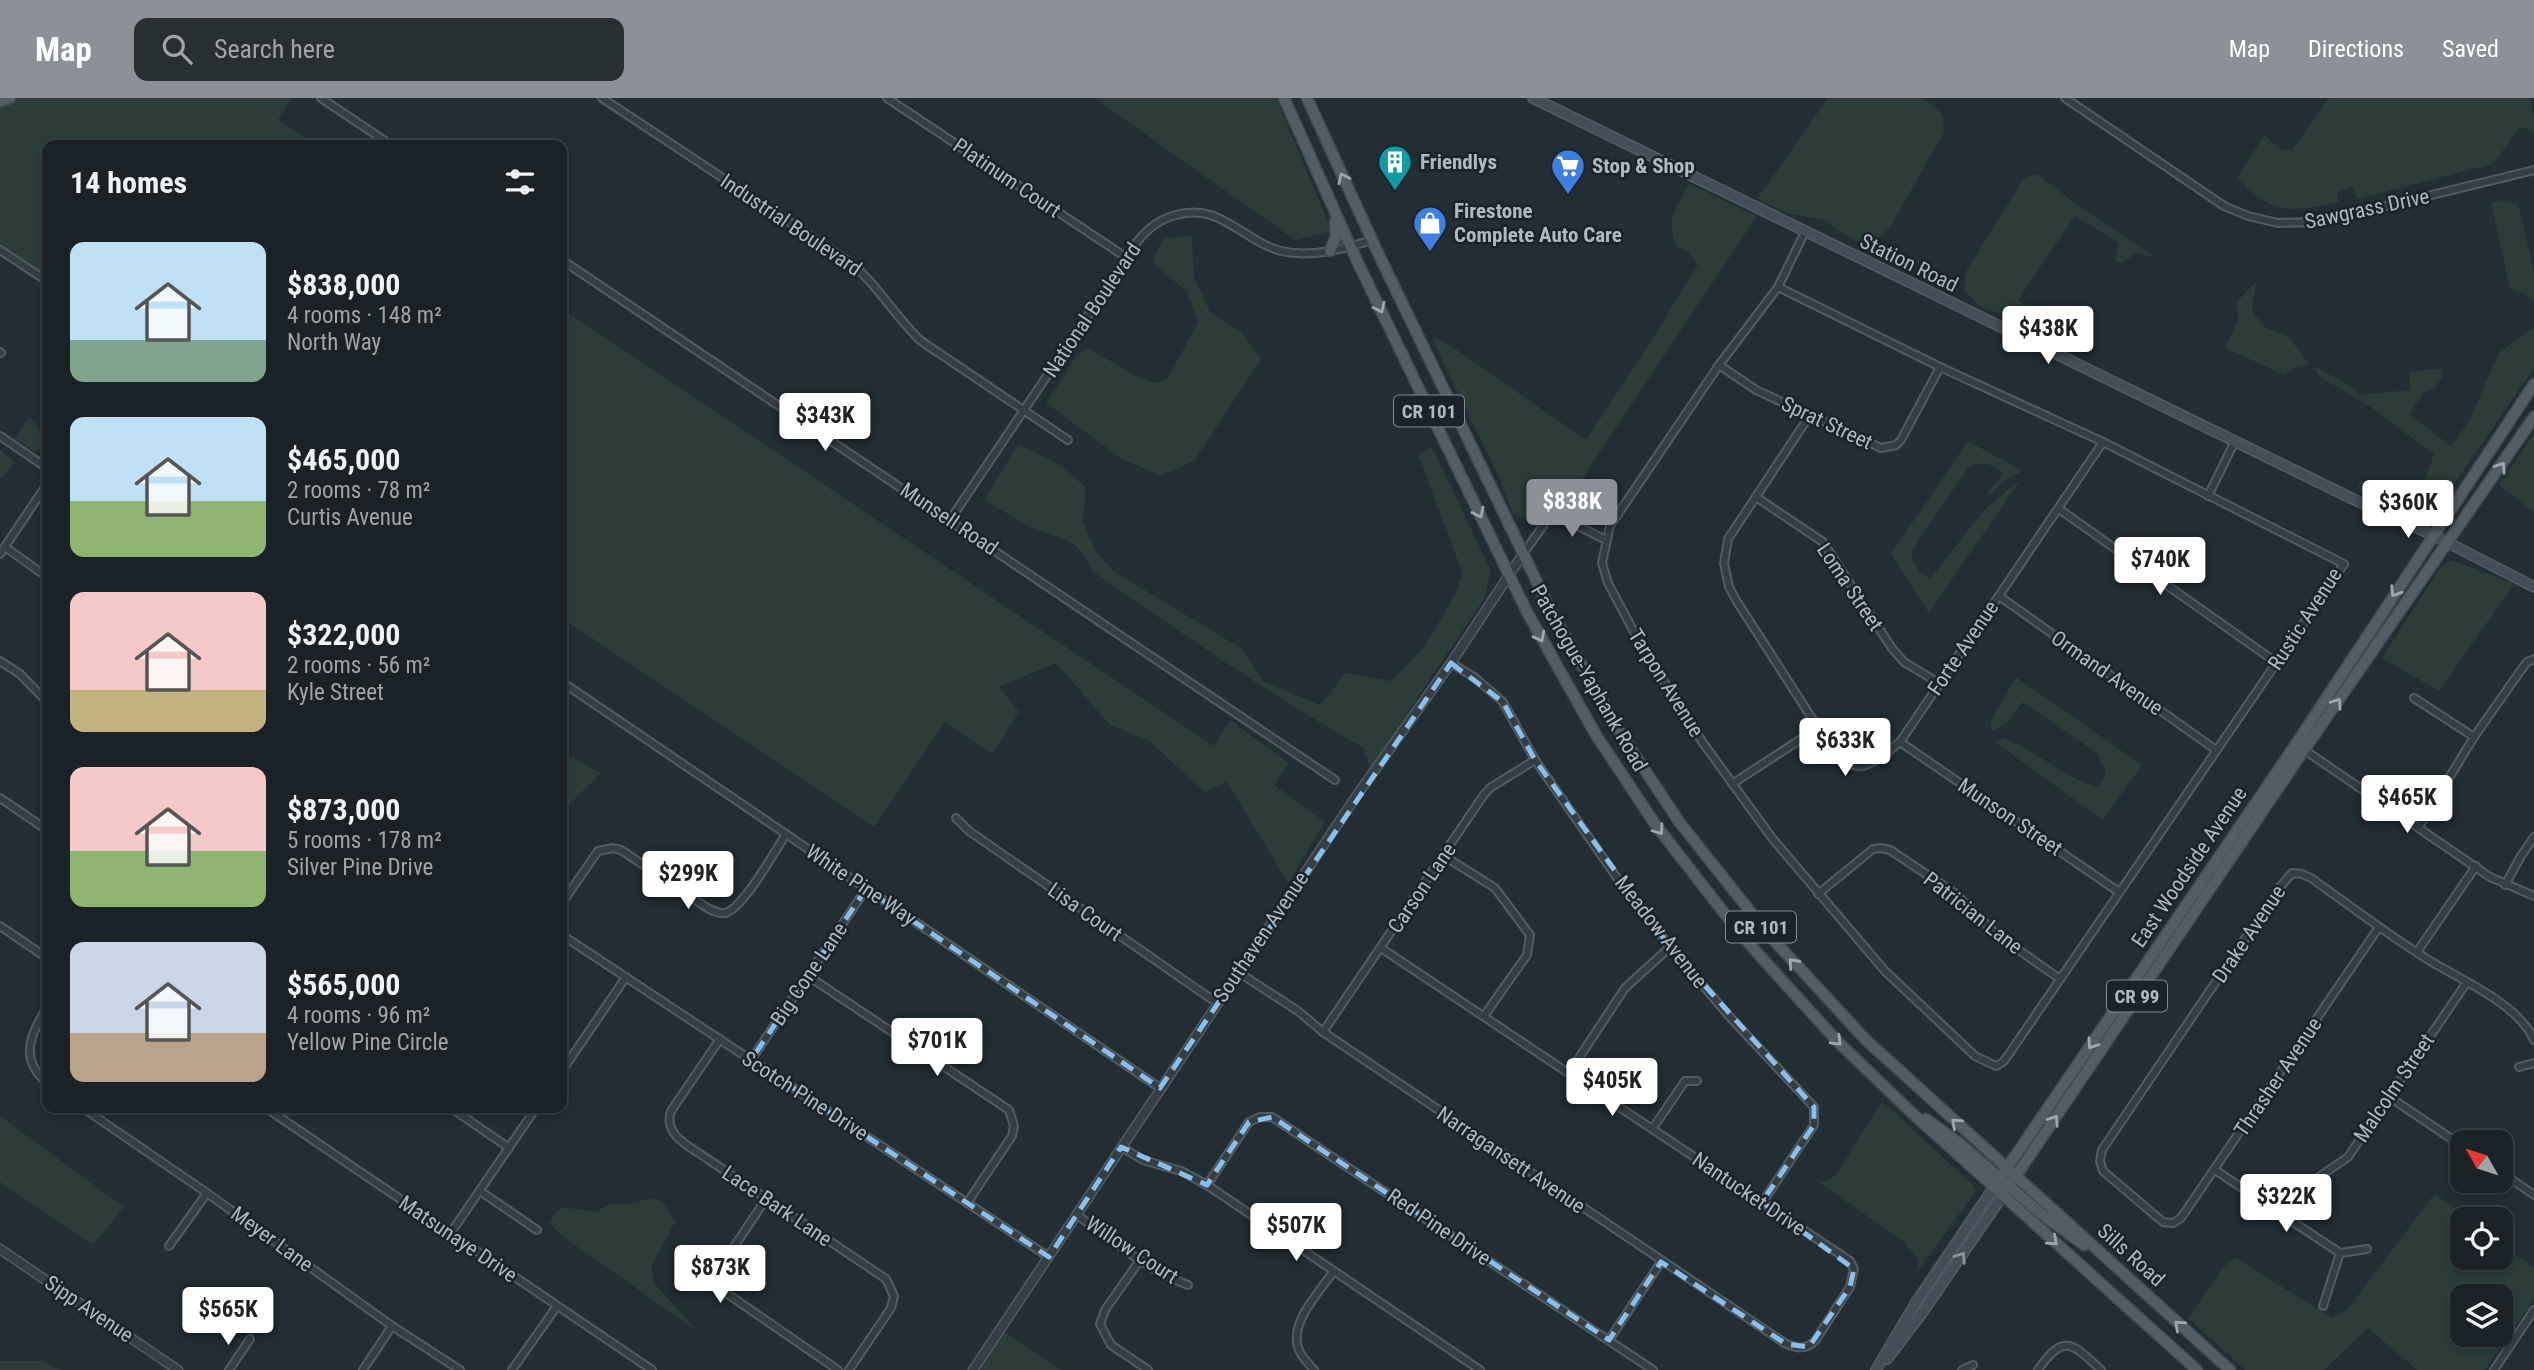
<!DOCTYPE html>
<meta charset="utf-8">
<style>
body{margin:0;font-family:"Roboto Condensed",sans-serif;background:#272f33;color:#f1f3f6;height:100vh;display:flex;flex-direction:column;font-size:26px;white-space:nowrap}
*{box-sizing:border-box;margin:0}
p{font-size:23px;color:#9fa4a7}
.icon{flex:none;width:38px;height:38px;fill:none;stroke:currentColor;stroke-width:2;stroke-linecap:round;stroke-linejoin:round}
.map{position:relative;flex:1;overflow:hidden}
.panel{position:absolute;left:42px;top:42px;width:525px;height:973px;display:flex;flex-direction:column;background:#1a2227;border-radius:14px;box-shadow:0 4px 10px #0003,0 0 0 2px #383f44}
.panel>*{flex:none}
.needle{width:46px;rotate:309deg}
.buttons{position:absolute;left:2450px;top:1032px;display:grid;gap:14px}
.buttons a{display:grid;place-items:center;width:63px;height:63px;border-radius:14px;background:#1a2227;box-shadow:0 4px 10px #0003,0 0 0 2px #383f44;font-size:35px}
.price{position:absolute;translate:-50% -60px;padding:0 16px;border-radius:7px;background:#fff;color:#222;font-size:23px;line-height:46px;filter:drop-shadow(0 2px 4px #0008)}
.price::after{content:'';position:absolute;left:50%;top:42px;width:21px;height:16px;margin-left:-10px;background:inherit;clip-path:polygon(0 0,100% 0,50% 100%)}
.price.on{background:#8c9099;color:#fff}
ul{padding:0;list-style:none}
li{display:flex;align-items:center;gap:21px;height:175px;padding:0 28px}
li span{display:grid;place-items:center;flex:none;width:196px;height:140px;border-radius:14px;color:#555}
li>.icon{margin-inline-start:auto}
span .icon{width:84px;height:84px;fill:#fffc;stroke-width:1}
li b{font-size:30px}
h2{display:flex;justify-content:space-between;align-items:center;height:84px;padding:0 28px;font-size:30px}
header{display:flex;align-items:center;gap:42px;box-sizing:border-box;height:98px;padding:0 35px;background:#8c9099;color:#fff}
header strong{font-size:33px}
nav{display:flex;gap:38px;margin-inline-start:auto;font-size:24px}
.search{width:490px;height:63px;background:#272f33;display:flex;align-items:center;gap:18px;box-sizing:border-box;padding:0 24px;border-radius:14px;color:#9fa4a7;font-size:26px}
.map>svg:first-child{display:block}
</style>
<header>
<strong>Map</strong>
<div class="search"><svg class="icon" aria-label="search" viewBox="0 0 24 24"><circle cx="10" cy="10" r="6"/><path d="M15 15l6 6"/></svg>Search here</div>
<nav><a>Map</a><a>Directions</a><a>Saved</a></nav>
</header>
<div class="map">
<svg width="2534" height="1272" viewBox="0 0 2534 1272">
<rect width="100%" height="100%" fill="#222d34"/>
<g fill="#2a3d39" fill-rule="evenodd">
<polygon points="0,0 292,0 278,22 317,47 47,47 47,183 0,152"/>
<polygon points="1094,0 1276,0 1332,133 1295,142"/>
<polygon points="1828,0 1924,0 1943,17 1944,34 1891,128 1876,142 1860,145 1837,132 1825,122 1790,116 1757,101"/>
<path d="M2329,0h201l4,18v18l-5,-5 -9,-2 -27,37 -135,35 -6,-12 -15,5 2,10c-26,5 -52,13 -77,-2 -9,-6 -16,-15 -25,-22l27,-43 18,15 11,-1z"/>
<polygon points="2037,76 2083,111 2155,159 2135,155 2123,165 2115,164 2119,145 2075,118 2018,202 2042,219 2055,241 2005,217 1982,210 1965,193 1965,175 2024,80"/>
<path d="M1689,86l68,32 -181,272 -14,-4 -30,38 -19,-8 -14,-37 -66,-136 4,-3 10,5 139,97 57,-86 55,-90 -9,-12 -12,-4c-12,-30 -2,-37 12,-64z"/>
<polygon points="2498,102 2518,106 2534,172 2534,203 2524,195 2510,191 2491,105"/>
<polygon points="1192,138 1194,179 1210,214 1242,235 1261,261 1195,362 1161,378 1122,361 1046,305 1077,257 1088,250 1138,279 1154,285 1167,281 1198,225 1188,195 1152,164 1163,140"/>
<polygon points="2256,183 2252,214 2266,230 2288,238 2309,266 2296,269 2285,277 2225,250 2238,221 2236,205"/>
<polygon points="562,211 1214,648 1230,622 1289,665 1274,687 1325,724 1288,785 1227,684 1205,694 1149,643 1110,627 1056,565 999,589 1019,614 992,656 945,624 874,729 562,520"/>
<path d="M2534,229v41l-102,148 -11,2 -65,-27 4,-11c22,6 39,12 62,8l12,-34 -62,-46 -53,-32 -5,-10c16,10 33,15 45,29l51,-5v-18l33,-4 -1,10 -8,11 -9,2 -16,23 42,32 18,-25 30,-68z"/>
<polygon points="29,319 47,337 47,347 34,354 15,340"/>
<polygon points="2534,335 2534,414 2499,388"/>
<path d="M1968,343l55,30 -19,10 -16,15 1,-6 14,-16c-9,-10 -22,-14 -34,-7l-55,79 -3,11 9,16 11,5 53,-68 37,-31 -92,134 -38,-59z"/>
<path d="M1018,346l40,20 28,23 -3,35 12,28 18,21 128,77 22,33 57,24 26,-32 45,8 33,-34 32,-54 6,-21 -44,-118 14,-7 59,124 -7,28 -114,170 -6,-21c-94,-53 -183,-115 -272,-177 -15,-38 -35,-30 -65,-46 -14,-7 -28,-17 -43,-25z"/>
<polygon points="0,352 15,364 0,382"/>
<polygon points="2452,462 2514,486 2439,593 2382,560 2441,468"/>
<path d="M2016,579l126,88 -39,55 -107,-77 7,-5c35,12 61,42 97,49l6,-15 -8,-18 -75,-52 -17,22 -14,7 -2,-9z"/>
<polygon points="562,654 601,675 562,713"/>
<polygon points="1882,1003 1973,1087 1976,1093 1916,1175 1919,1162 1904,1144 1819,1084 1827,1083 1836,1077"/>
<polygon points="0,1018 124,1109 93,1147 0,1084"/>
<path d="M2436,1097l34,25h-8v38h39v-15l33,25v31l-49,71h-68l-49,-42 -44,42h-79l-57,-52 39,-55 9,-5 96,60 15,-8 85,-113zM2462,1199h39v38h-39z"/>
<polygon points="653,1100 664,1105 675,1124 651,1169 655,1186 697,1233 562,1138 550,1126 552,1119 562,1109 596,1114 610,1106 628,1106"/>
<polygon points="1003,1233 1061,1272 977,1272"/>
<polygon points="0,1263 43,1263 61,1272 0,1272"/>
</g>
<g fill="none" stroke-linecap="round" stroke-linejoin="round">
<g stroke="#525c63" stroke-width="10">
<g id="minor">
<polyline points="321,0 391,47"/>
<path d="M602,0l246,163c29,22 46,55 73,80l147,99"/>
<polyline points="887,0 1127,160"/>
<polyline points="2065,0 2224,108 2248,118 2278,125 2321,124 2534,72"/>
<polyline points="0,152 47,183"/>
<polyline points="562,162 1335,682"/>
<polyline points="1778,189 1940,269 2103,344 2344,466 2009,956 2003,964 1996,968 1975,958 1885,873 1772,740 1703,645 1642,549 1608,485 1602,465 1610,428 1719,267 1778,189 1805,134"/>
<polyline points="0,254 1,255"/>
<polyline points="1719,267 1756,292 1881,350 1896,347 1901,342 1940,269"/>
<path d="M1810,317l-82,124 -4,24 5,24 7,13 97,151c27,29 42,10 67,-9l203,-300"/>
<polyline points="0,338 47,370"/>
<polyline points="2208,398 2235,343"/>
<polyline points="1756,399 1823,444 1891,549 1904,564 1939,585"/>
<polyline points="2059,411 2277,565"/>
<path d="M950,422l187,-278c10,-13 23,-23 39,-27 44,-13 67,26 105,36 30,7 62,-2 91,-11"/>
<polyline points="5,449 47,479"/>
<polyline points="0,456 47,386"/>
<polyline points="1523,456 1555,411 1570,424 1606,442"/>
<polyline points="1999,498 2216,652"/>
<polyline points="0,563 20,576 47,604"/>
<polyline points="1451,565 1474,579 1503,604 1535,662 1622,787 1670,849 1730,919 1814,1009 1814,1027 1762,1105"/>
<polyline points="562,584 1160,990"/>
<polyline points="2414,600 2474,639"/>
<polyline points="1900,644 2119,794"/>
<polyline points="2303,651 2490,779 2534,798"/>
<polyline points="1732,686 1818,630"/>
<polyline points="0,700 47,732"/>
<polyline points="956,720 969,733 1217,905"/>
<polyline points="2419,729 2474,639 2521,572 2527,564 2534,561"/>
<polyline points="1444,758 1495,790 1530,837 1527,857 1484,918"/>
<polyline points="2505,787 2521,758 2534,739"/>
<polyline points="1818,796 1873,751 1881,750 1890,752 1956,796 1996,836 2060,881"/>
<path d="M562,805l36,-52 15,-3 8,2 88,59c5,2 10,5 16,4 18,-4 50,-62 61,-79"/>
<polyline points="0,828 47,860"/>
<path d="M2379,829l-198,291 -8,5 -10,-1 -60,-51 -3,-10 2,-11 178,-263 12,-14 10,1 9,4c38,27 76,56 116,81 33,21 91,44 107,81"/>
<polyline points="562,837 1049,1159"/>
<polyline points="2417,854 2476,768"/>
<path d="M1238,874l60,39 25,21 463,312c11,4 20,6 29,-3l35,-54 4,-18 -4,-8 -469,-313"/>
<polyline points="808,878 1009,1012 1014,1028 1012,1038 967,1105"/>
<path d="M47,910c-17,26 -28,51 0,75"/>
<polyline points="1323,934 1483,698 1490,690 1535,662"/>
<path d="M720,941l-49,72c-8,24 18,35 35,47l180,121 8,17 -3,12 -42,62"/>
<polyline points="751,962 866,791"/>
<polyline points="2519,969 2534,965"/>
<polyline points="562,973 626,879"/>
<polyline points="1569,975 1625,890 1670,849"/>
<polyline points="2388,998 2462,1048"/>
<polyline points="83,1010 207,1095 392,1228 460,1272"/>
<polyline points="266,1010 652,1272"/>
<polyline points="451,1010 509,1050"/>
<polyline points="1653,1030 1685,983 1697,983"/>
<polyline points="1121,1049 1143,1062 1181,1073 1207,1087 1480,1272"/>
<polyline points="2215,1072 2340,1155 2367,1151"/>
<polyline points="2501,1074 2534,1097"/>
<polyline points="1207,1087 1249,1024 1260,1019 1272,1019 1653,1272"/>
<polyline points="480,1093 537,1132"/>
<path d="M766,1101l-47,70c-4,13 1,18 10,26l109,75"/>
<path d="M1077,1117c35,25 70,55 111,70"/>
<polyline points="2288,1121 2316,1081 2348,1059 2467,884"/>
<polyline points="450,1136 536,1010"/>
<polyline points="169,1148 207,1095"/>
<polyline points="1140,1162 1105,1212 1100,1226 1111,1247 1148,1272"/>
<polyline points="2323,1208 2340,1155"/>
<polyline points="1609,1242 1661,1164"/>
<polyline points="229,1272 250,1241"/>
<polyline points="363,1272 392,1228"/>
<polyline points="512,1272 557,1208"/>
<path d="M1314,1272c-6,-7 -14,-14 -16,-23 -8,-25 22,-56 35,-75"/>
<polyline points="1962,1272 1973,1267"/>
<path d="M2038,1272c26,-38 35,-26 63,0"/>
<polyline points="2494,1272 2534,1212"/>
</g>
</g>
<g stroke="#525c63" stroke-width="11">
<g id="tertiary">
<polyline points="0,1151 178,1272"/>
<polyline points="973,1272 1357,697 1451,565 1523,456"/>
</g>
</g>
<g stroke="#525c63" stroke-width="12">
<g id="secondary">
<polyline points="1533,0 2353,401 2433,437 2534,489"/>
<polyline points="1887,1261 1922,1215 2003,1097"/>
<polyline points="1876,1272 1915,1206 1994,1089"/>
</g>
</g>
<g stroke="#414a52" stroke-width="13">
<g id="primary">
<polyline points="1284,0 1358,165 1527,514 1596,637 1655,726 1742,838 1837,943 1913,1016 2197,1272"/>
<polyline points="1307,0 1378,155 1551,513 1621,636 1680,725 1769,837 1866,942 2230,1272"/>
<polyline points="0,3 10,0"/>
<polyline points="1330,153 1336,138 1335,124"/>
<polyline points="1926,1021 1959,1045 2039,1114 2084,1147"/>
<polyline points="1994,1089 2296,646 2534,286"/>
<polyline points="2003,1097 2304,652 2534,319"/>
</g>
</g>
<use href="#minor" stroke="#353e45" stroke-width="6"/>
<use href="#tertiary" stroke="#353e45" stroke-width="8"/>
<use href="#secondary" stroke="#434e58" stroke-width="9"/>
<use href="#primary" stroke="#535d65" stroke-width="10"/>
</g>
<defs><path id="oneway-chevron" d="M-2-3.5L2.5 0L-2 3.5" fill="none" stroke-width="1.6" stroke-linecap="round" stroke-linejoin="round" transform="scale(1.75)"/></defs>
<g stroke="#9da7af">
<use href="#oneway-chevron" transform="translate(1343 80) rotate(-115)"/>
<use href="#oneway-chevron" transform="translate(1380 210) rotate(64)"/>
<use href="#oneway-chevron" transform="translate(2501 369) rotate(-56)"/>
<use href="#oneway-chevron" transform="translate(1479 415) rotate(64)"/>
<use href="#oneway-chevron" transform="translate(2395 494) rotate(123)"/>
<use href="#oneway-chevron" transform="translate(1540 539) rotate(62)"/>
<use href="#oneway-chevron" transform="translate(2337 605) rotate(-55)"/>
<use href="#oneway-chevron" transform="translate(1659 732) rotate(54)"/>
<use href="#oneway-chevron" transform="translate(1793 865) rotate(-132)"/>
<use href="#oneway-chevron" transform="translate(1837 943) rotate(45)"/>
<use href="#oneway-chevron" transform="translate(2092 946) rotate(125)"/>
<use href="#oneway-chevron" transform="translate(2054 1022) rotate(-56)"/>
<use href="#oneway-chevron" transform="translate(1956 1025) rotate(-138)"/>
<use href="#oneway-chevron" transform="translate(2053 1143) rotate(42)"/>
<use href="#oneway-chevron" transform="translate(2179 1227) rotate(-138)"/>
</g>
<use stroke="#89949d" href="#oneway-chevron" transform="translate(1961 1159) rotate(-56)"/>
<path fill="none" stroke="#8abfec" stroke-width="5" stroke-dasharray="14 9" stroke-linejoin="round" d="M1451,565l52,39 32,58 135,187 144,160v18l-52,77 92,67 -4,18 -41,60 -23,-3 -125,-82 -52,78 -337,-223 -23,5 -42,63 -86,-38 -72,110 -298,-197 115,-171 294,199z"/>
<defs>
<g id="building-pin" transform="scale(1.75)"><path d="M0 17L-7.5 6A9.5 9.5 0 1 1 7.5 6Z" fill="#0f9aa8" stroke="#1b232a"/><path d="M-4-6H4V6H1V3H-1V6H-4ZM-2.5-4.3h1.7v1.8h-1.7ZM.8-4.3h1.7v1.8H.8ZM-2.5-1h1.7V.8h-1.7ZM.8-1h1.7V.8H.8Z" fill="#fff"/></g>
<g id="supermarket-pin" transform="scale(1.75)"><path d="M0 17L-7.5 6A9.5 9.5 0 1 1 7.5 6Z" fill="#3f7fe0" stroke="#1b232a"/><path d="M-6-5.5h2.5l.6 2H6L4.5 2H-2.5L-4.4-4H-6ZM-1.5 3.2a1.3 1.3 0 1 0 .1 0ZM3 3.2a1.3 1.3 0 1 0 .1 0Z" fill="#fff"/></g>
<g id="shop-pin" transform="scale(1.75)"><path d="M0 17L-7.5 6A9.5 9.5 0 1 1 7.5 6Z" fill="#3f7fe0" stroke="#1b232a"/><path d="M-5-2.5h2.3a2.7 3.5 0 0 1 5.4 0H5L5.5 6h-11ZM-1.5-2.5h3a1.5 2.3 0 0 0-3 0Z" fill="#fff"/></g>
</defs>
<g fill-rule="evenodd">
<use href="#building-pin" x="1395" y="64"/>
<use href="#supermarket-pin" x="1568" y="68"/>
<use href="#shop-pin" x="1430" y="125"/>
</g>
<g text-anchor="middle" stroke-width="5" stroke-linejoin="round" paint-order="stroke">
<g fill="#1b232a" stroke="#838c94" stroke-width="2">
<rect x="1394" y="297.5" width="70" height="31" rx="5"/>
<rect x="1726" y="813.5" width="70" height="31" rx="5"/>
<rect x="2107" y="882.5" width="60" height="31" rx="5"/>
</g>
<g font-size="19" font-weight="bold" fill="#afb9c2">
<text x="1429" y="320">CR 101</text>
<text x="1761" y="836">CR 101</text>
<text x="2137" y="905">CR 99</text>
</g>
<g font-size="21" font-weight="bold" fill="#afb9c2" stroke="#1b232a" text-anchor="start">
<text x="1420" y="71">Friendlys</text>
<text x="1592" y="75">Stop &amp; Shop</text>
<text x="1454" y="120">Firestone<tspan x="1454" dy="24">Complete Auto Care</tspan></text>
</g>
<g font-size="21" fill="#afb9c2" stroke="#1b232a">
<text transform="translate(1007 80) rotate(34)" y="7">Platinum Court</text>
<text transform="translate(2367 111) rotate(-12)" y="7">Sawgrass Drive</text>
<text transform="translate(791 127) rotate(34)" y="7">Industrial Boulevard</text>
<text transform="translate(1909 165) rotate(26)" y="7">Station Road</text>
<text transform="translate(1092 212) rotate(-56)" y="7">National Boulevard</text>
<text transform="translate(1827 325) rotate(25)" y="7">Sprat Street</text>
<text transform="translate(949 421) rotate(34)" y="7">Munsell Road</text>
<text transform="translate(1850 489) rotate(56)" y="7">Loma Street</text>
<text transform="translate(2305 521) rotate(-57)" y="7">Rustic Avenue</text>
<text transform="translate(1963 550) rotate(-56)" y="7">Forte Avenue</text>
<text transform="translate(2107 575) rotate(35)" y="7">Ormand Avenue</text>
<text transform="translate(1589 580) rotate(60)" y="7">Patchogue-Yaphank Road</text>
<text transform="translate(1666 585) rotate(58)" y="7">Tarpon Avenue</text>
<text transform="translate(2010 719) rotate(34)" y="7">Munson Street</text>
<text transform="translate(2189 769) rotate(-56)" y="7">East Woodside Avenue</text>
<text transform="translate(861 787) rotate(34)" y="7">White Pine Way</text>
<text transform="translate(1422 790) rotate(-56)" y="7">Carson Lane</text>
<text transform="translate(1085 814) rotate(35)" y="7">Lisa Court</text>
<text transform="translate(1973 815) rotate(38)" y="7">Patrician Lane</text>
<text transform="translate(1661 834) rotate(52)" y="7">Meadow Avenue</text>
<text transform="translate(2249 836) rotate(-56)" y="7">Drake Avenue</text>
<text transform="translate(1261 839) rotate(-56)" y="7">Southaven Avenue</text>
<text transform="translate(809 876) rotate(-56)" y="7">Big Cone Lane</text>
<text transform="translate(2278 979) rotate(-56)" y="7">Thrasher Avenue</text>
<text transform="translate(2394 990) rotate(-56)" y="7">Malcolm Street</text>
<text transform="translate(805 998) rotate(33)" y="7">Scotch Pine Drive</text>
<text transform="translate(1511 1062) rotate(34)" y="7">Narragansett Avenue</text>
<text transform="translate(1749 1096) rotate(34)" y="7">Nantucket Drive</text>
<text transform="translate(777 1108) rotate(34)" y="7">Lace Bark Lane</text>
<text transform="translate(1439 1129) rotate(34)" y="7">Red Pine Drive</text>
<text transform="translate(272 1141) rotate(36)" y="7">Meyer Lane</text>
<text transform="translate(458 1141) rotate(34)" y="7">Matsunaye Drive</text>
<text transform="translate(1132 1152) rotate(33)" y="7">Willow Court</text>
<text transform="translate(2131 1157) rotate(42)" y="7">Sills Road</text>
<text transform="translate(89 1211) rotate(34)" y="7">Sipp Avenue</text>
</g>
</g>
</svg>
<div class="buttons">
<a><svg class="needle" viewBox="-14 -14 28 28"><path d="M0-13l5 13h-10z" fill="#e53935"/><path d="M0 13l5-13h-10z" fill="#9fa4a7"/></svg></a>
<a><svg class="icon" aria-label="locate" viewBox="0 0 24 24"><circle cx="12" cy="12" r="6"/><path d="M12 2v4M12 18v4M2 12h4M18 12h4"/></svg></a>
<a><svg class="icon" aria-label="layers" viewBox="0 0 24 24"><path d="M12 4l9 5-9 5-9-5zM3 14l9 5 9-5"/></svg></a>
</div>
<b class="price" style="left:2048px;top:268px">$438K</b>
<b class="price" style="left:825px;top:355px">$343K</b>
<b class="price on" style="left:1572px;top:441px">$838K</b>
<b class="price" style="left:2408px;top:442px">$360K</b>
<b class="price" style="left:2160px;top:499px">$740K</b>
<b class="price" style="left:1845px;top:680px">$633K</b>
<b class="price" style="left:2407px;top:737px">$465K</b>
<b class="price" style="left:688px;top:813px">$299K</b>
<b class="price" style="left:937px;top:980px">$701K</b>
<b class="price" style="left:1612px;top:1020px">$405K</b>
<b class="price" style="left:2286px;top:1136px">$322K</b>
<b class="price" style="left:1296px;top:1165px">$507K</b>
<b class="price" style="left:720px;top:1207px">$873K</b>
<b class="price" style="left:228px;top:1249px">$565K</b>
<section class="panel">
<h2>14 homes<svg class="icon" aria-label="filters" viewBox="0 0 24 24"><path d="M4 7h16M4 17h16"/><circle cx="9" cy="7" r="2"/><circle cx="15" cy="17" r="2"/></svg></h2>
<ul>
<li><span style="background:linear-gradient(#bfe0f5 70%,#7fa58c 0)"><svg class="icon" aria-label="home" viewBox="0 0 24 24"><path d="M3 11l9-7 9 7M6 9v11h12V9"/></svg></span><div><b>$838,000</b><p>4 rooms · 148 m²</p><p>North Way</p></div></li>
<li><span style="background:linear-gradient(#bfe0f5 60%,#8fb573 0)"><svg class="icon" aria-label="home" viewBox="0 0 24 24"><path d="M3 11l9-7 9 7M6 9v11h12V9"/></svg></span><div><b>$465,000</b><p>2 rooms · 78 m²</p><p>Curtis Avenue</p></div></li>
<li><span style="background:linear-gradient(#f6c9c9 70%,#c2b280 0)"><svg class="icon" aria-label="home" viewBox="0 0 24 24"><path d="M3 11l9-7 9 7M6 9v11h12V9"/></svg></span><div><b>$322,000</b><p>2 rooms · 56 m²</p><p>Kyle Street</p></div></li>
<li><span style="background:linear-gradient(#f6c9c9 60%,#8fb573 0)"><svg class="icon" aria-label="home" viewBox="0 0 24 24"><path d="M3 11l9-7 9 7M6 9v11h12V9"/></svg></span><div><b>$873,000</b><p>5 rooms · 178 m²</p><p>Silver Pine Drive</p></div></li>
<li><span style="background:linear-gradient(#c9d6e8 65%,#b9a48a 0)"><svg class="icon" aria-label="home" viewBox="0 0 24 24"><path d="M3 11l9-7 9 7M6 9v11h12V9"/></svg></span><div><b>$565,000</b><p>4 rooms · 96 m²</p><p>Yellow Pine Circle</p></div></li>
</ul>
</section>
</div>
